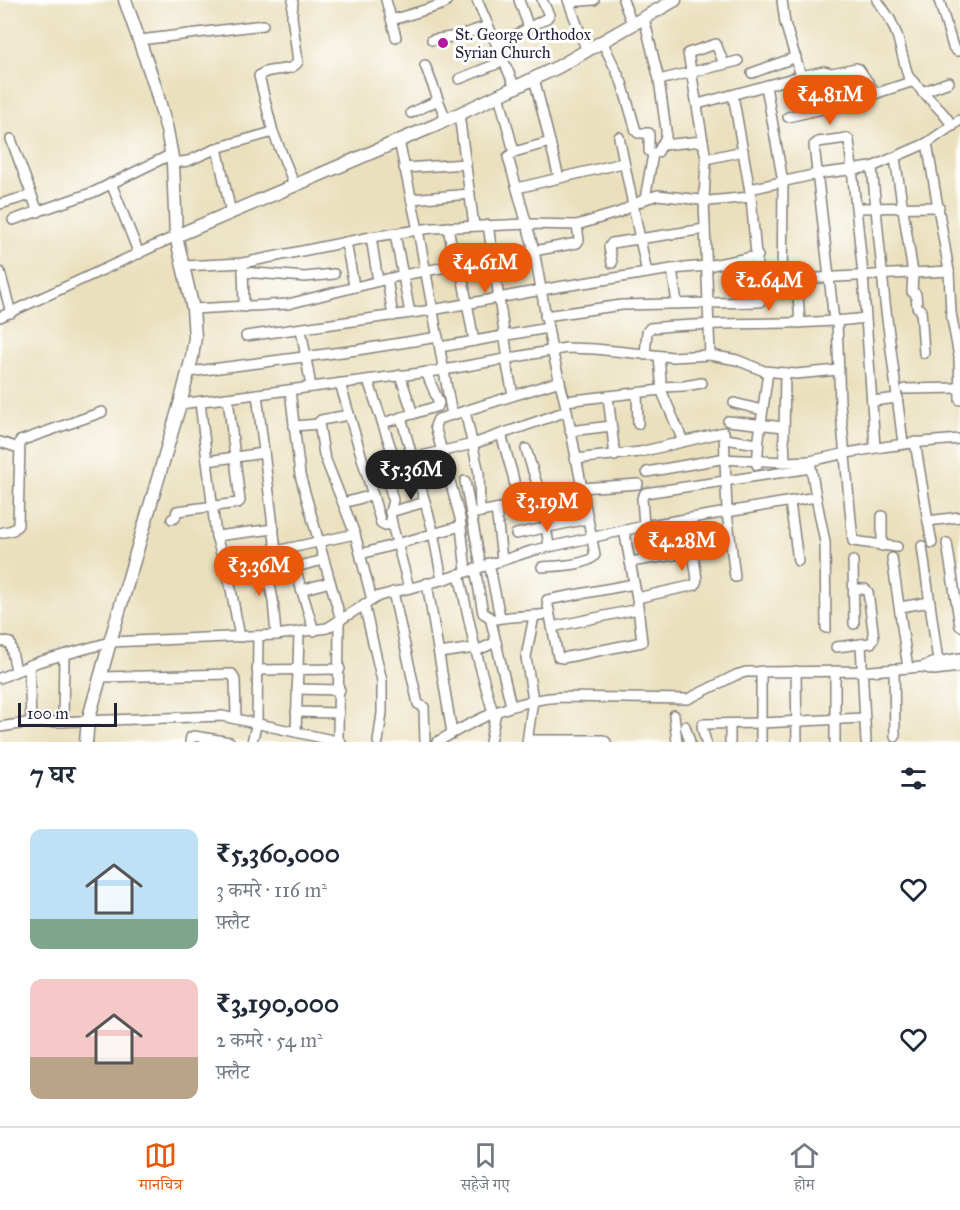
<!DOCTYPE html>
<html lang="hi">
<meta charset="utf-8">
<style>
body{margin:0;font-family:"IM FELL Great Primer","Noto Serif Devanagari",serif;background:#f2f2f3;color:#1f2937;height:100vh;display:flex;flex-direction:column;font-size:22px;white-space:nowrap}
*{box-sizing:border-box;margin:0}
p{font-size:20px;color:#747a83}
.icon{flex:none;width:33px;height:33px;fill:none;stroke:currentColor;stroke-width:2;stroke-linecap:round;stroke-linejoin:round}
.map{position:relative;height:742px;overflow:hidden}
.sheet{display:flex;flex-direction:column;background:#fff;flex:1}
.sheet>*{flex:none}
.scale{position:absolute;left:18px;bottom:15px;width:99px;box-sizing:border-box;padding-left:6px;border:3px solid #22223b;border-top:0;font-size:16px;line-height:21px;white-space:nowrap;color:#22223b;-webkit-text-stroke:4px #fff;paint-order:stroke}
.price{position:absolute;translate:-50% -51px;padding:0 14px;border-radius:21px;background:#ea580c;color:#fff;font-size:20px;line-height:39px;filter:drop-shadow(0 2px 3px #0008)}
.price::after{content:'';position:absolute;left:50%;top:36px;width:18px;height:14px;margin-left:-9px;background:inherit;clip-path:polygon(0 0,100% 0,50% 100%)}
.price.current{background:#222;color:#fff}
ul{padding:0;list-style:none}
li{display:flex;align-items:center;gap:18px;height:150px;padding:0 30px}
li span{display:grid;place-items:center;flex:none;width:168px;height:120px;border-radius:12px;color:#555}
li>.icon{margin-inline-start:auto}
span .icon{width:72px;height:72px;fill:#fffc;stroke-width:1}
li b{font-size:26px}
h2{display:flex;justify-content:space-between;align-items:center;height:72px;padding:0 30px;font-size:26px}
.dock{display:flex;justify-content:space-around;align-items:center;height:84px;border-top:2px solid #e0e1e3;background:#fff;font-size:16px;color:#747a83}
.dock a{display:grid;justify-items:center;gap:3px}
.dock .current{color:#ea580c}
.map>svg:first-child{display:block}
</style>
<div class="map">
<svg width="960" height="742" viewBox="0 0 960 742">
<rect width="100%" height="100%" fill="#fff"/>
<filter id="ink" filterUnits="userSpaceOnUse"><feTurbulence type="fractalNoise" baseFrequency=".0167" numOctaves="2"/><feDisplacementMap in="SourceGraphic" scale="12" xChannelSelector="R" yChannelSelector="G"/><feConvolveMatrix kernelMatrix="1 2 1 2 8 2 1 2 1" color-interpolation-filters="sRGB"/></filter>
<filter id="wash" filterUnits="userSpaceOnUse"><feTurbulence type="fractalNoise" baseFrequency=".008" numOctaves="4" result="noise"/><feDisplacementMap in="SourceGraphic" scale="24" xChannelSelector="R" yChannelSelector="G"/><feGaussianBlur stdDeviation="1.35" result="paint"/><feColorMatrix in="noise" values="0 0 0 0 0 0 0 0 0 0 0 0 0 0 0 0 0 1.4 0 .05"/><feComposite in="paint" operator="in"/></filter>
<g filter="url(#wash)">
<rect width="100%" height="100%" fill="#eae0bd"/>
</g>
<g filter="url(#ink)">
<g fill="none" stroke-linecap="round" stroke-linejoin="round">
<g stroke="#86817c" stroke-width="12">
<g id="minor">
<path d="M293,0l-1,16 6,46c-8,12 -29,4 -39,14l14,56 22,54"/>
<polyline points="386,0 396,37"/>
<polyline points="477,0 515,87"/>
<polyline points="519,0 529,28"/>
<polyline points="568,0 586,49"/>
<polyline points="623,0 632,24"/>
<polyline points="782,0 785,23 801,76"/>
<polyline points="877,0 890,19 897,35 908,76 942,112 953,126"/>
<polyline points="939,0 953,47 957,51 960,51"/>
<polyline points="569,2 594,0"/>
<polyline points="644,18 659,80 666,130 666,137 658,152 653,154 645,199"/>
<polyline points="392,20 444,4 447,0"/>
<polyline points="140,40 263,25"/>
<polyline points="432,40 457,36 488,26"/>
<polyline points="602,41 622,83 636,131 638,133 649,133 649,151 653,154"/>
<polyline points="497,45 547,18 549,15 542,0"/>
<polyline points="425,65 446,120"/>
<polyline points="752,73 796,57"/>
<polyline points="534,78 559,178"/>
<polyline points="459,79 504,61"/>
<polyline points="659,80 738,61"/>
<polyline points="766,86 783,182 782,294"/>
<polyline points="922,92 949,82"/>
<polyline points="499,95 514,152"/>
<polyline points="698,104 801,76 824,71 832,73 856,68 859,69 876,94"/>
<polyline points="411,113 438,100"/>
<polyline points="459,114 474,226"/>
<polyline points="788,117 843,104 911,82"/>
<polyline points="619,137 647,273"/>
<polyline points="11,139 38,212"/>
<polyline points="399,141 418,230 452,415 560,381"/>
<polyline points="927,143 949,271 951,313 959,357 960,400"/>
<polyline points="662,145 703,141"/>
<polyline points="217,148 231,213"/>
<polyline points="895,158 913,273 912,292 916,294 917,307 921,310 924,353"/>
<polyline points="706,159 743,151"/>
<polyline points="173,163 188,161 220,147 273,132"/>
<polyline points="872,167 885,303 903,443"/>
<polyline points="404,168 466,164"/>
<polyline points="111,183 139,254"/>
<polyline points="517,188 623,163"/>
<polyline points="750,189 817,174 872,167 927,143 960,120"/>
<polyline points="411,199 470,194"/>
<polyline points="0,204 31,195"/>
<polyline points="857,208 939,207"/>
<polyline points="13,220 94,192 172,154"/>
<polyline points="488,225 508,359"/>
<polyline points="448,227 455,265"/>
<polyline points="395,234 410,313"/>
<polyline points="371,237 378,281"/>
<polyline points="346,242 354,286"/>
<polyline points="612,263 609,247 612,243 705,229"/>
<polyline points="460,264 474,341"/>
<polyline points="183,266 243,263 371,237 432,228 528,224 577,225 620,212 645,199 658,195 709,201 751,197"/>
<polyline points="243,266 244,307"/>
<polyline points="672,269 677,303"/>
<polyline points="0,272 11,313"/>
<polyline points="243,272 305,277 334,274"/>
<polyline points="387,279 393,316"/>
<polyline points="193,309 288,304 403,275 577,243 579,240 577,225"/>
<polyline points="545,316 622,305 760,302 751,197 733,95"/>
<polyline points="0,317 176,236"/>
<polyline points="834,321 814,145 818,142 847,138 849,140 863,275 875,447"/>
<polyline points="837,321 840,403 853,541 897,547"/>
<polyline points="800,323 797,283 800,279 949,271"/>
<polyline points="301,329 311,387"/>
<polyline points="246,336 432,310 558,287 672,269 707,266 758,256"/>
<polyline points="440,347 548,328"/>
<path d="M645,355l2,-23 3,-4c72,-8 144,-1 215,-10"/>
<polyline points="710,355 737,360 764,371 796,374 838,370"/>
<polyline points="659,356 662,392 683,441"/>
<polyline points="506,360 513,395"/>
<polyline points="189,372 357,350 438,337"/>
<polyline points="400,375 413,414"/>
<polyline points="368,380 399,472"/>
<polyline points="340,383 381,523 385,525 392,524 409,588"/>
<polyline points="661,387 684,386 702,383"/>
<polyline points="905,389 960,388"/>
<polyline points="290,390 300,475 341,620"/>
<polyline points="637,393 638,424"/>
<polyline points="257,394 276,551"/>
<polyline points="608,396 615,456"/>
<polyline points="565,401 661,390"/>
<polyline points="872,401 898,398"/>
<polyline points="200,402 216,536 230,584 240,637"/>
<polyline points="734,403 762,410"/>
<polyline points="180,404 444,370 566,348 595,349 673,357 710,355 704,200 706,159 688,53 716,44 724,64"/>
<polyline points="465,411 479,473 480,512 471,514 481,566"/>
<polyline points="349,415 321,420 319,422 324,455 355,534"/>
<polyline points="452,415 438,419 435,426 460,518 466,571"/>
<polyline points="401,417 432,527 442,580"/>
<polyline points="728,421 784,427"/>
<polyline points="383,423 438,406 439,403 426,372"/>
<polyline points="294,426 319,424"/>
<polyline points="570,431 611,426"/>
<polyline points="501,434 513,476 518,504"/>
<polyline points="725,439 758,444"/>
<polyline points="0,442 19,448"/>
<polyline points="915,442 928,521 960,517"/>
<polyline points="526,449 542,500 549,546"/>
<polyline points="413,458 473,444 567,411"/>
<polyline points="575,459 640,452 724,432 727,512 735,577"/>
<polyline points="207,461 264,453"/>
<polyline points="785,462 784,437 785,373"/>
<polyline points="757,465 759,438 768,372"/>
<polyline points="647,472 720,459 785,462 810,461"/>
<polyline points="465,481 471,514"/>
<polyline points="816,497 825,542 826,628"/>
<polyline points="790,502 798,561"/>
<polyline points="343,503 373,495"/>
<polyline points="496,509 502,559"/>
<polyline points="390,512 425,502"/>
<polyline points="480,512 542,500 581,488 638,484"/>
<polyline points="882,516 882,546"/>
<polyline points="172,519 175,518 177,511 238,503 240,501 228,398"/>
<polyline points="928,521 932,543"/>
<polyline points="392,524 390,512 393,500 387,477 415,466"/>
<polyline points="644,526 642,498 645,493 811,468"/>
<polyline points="624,530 637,598 642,642 563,658 558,657 547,600 634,584"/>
<polyline points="0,533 13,530 18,525 20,441 102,412"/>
<polyline points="516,534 587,519"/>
<polyline points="216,536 274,529"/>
<polyline points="947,543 960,626"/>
<polyline points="922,546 938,661"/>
<polyline points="289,548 314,631"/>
<polyline points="361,554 461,526"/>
<polyline points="264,555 273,600 276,635"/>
<polyline points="892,558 908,668"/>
<polyline points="853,561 854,624"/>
<polyline points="239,562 276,551 355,534 372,600"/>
<polyline points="630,562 693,552"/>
<polyline points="489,563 500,617"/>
<polyline points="295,567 324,560"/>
<path d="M542,567c13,-1 46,-1 53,-12l-28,-144 -15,-61 -18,-100 -26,-93 6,-5 36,-10"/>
<polyline points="475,568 483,613 490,617 511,706"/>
<polyline points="459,574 475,648 493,713"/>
<polyline points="427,583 452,733"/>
<polyline points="854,589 865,589 868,592 874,638 871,643 861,644 866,742"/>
<polyline points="301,590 330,582"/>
<polyline points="393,592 418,704 424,707 425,742"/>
<polyline points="637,598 695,585 697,579 688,519"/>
<polyline points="364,604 382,681 382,713 378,742"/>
<polyline points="900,607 930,602"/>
<path d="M491,620c20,-5 38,-3 58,-6"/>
<polyline points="552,627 638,609"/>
<polyline points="0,641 10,643 16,670"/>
<polyline points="836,647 861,644"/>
<polyline points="476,651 496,642"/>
<polyline points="439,653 475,648"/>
<polyline points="29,665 31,722"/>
<polyline points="922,667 934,670 960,667"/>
<polyline points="894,669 895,737"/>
<polyline points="257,670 340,669"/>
<polyline points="796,671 797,742"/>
<polyline points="835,671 835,742"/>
<polyline points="101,677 232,674 235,680 236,718"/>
<path d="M0,678l38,-16 72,-20 166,-7 51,-7 52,-32 63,-16 89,-29 113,-25 172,-29 -6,-36c50,-12 99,-19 150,-22"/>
<polyline points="297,689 340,690"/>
<polyline points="296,712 339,713"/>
<polyline points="674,715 677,742"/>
<polyline points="63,722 64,655"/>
<polyline points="685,726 690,742"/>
<polyline points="0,727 26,723 222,716 341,742"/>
<polyline points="296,732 299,634"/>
<polyline points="528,740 603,740 606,742"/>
<polyline points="338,741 339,621"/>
<polyline points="190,742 191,737 194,736 230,742"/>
<polyline points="252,742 257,722 258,636"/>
<path d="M437,742c39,-23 79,-43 125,-45l126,2 48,-24 10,-3 125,-1 51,-4 10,-4 28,-5"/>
<polyline points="490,742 496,712"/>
<polyline points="527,742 533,700 526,657 534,616"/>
<polyline points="706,742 702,727 703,724 761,723 761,671"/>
<polyline points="730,742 730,724"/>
<polyline points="761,742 761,723 864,718"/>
</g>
</g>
<g stroke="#86817c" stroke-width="15">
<g id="major">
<polyline points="176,236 436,125 558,67 675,0"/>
<polyline points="86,742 88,721 110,642 180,404 192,357 195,337 193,309 176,236 173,163 167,130 154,83 125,0"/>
</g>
</g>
<use href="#minor" stroke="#fff" stroke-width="9"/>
<use href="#major" stroke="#fff" stroke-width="12"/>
</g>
</g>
<circle fill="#b5179e" stroke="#fff" stroke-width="2" cx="443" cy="43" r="6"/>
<g text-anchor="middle" stroke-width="6" stroke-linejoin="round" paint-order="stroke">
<g font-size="16" fill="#22223b" stroke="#fff" text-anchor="start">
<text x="455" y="40">St. George Orthodox<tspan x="455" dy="18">Syrian Church</tspan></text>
</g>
</g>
</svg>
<div class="scale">100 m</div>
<b class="price" style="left:830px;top:126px">₹4.81M</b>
<b class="price" style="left:485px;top:294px">₹4.61M</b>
<b class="price" style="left:769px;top:312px">₹2.64M</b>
<b class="price current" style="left:411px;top:501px">₹5.36M</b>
<b class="price" style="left:547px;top:533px">₹3.19M</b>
<b class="price" style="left:682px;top:572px">₹4.28M</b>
<b class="price" style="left:259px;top:597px">₹3.36M</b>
</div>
<section class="sheet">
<h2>7 घर<svg class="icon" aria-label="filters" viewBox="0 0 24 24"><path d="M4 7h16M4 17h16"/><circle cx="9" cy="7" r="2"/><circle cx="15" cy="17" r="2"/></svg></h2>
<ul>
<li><span style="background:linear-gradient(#bfe0f5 75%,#7fa58c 0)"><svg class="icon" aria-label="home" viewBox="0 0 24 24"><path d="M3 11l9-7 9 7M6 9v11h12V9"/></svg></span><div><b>₹5,360,000</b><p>3 कमरे · 116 m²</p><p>फ़्लैट</p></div><svg class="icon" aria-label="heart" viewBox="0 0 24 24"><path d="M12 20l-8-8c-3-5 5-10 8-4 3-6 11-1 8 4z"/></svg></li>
<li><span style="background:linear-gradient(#f6c9c9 65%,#b9a48a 0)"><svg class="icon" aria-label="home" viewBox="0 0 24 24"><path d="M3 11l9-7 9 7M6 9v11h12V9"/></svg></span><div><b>₹3,190,000</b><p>2 कमरे · 54 m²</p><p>फ़्लैट</p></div><svg class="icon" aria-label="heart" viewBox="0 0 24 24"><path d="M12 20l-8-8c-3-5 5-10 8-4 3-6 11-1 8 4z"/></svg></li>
</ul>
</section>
<nav class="dock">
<a class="current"><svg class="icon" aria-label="map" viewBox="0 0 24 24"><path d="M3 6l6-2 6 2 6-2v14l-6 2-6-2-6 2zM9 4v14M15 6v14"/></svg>मानचित्र</a>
<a><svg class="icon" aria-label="saved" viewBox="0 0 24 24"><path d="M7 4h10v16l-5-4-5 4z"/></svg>सहेजे गए</a>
<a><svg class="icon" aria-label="home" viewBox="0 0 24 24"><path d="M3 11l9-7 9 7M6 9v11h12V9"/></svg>होम</a>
</nav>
